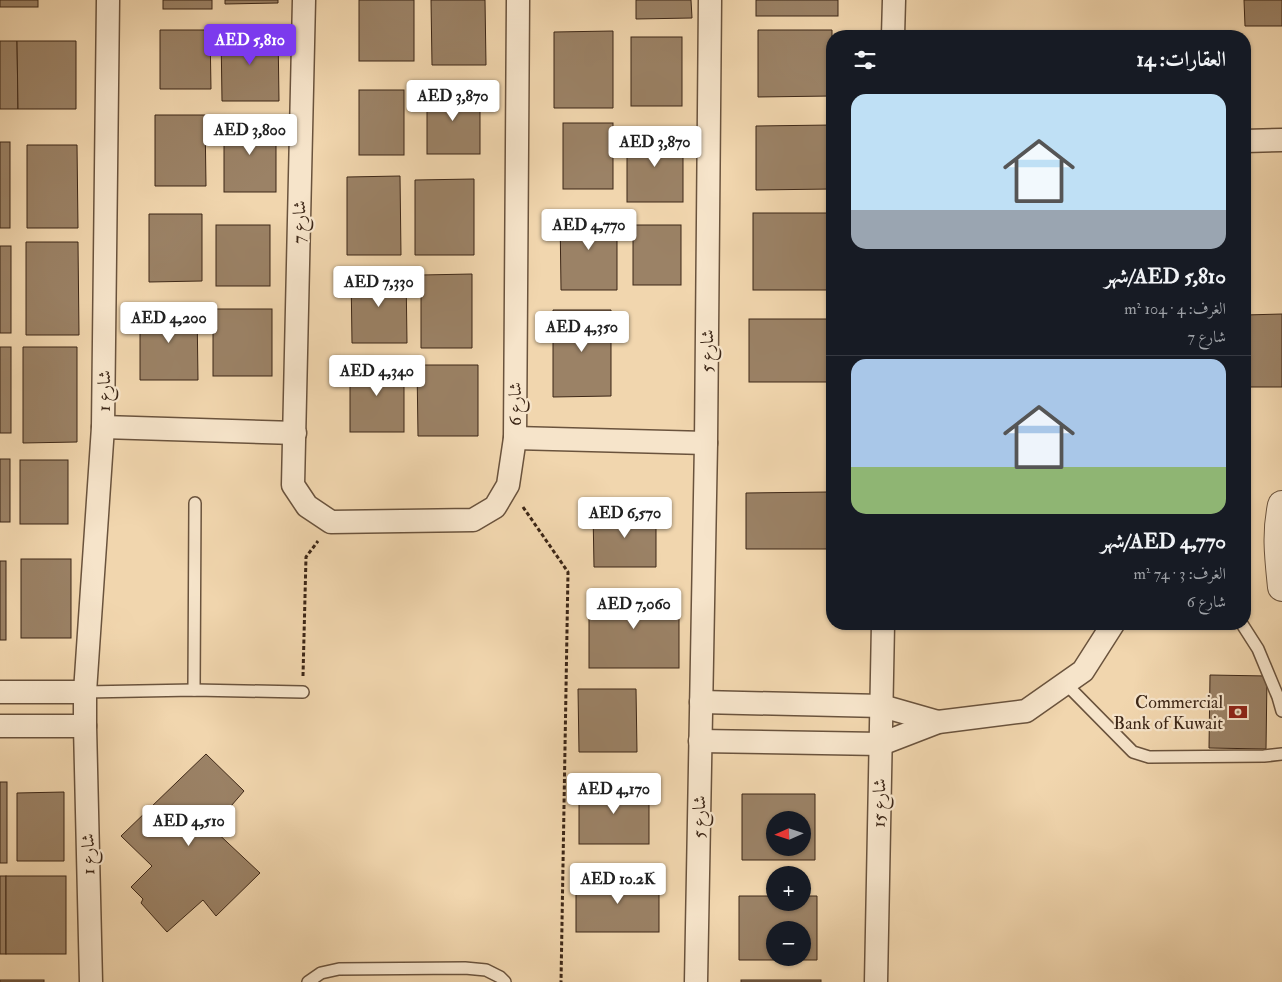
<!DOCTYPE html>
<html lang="ar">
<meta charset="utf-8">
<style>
body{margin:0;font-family:"IM FELL Double Pica",Amiri,serif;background:#242831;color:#f1f3f6;direction:rtl;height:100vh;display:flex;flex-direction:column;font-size:19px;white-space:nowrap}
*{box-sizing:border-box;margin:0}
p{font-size:16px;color:#9ea1a6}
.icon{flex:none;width:28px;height:28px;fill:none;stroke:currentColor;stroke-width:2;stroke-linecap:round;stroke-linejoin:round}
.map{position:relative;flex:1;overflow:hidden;direction:ltr}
.details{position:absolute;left:826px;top:30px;width:425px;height:600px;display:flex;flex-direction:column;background:#171b24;border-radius:20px;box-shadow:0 1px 4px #0004;direction:rtl}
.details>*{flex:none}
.needle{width:32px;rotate:267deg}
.controls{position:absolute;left:766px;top:811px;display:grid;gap:10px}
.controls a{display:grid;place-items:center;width:45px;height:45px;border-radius:50%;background:#171b24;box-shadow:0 1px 4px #0004;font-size:25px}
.price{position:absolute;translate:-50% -42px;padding:0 11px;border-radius:5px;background:#fff;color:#222;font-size:16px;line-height:32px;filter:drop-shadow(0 1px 2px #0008)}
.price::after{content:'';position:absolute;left:50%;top:30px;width:15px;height:11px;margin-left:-8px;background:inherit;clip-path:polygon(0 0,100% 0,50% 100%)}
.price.on{background:#7c3aed;color:#fff}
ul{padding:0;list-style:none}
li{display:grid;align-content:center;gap:10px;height:265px;padding:0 25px}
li+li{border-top:1px solid #363941}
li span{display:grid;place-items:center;height:155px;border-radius:15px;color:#555}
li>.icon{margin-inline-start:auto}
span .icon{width:90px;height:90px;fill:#fffc;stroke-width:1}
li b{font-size:21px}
h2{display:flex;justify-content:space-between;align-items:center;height:60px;padding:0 25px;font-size:21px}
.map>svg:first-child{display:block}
</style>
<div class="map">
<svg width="1282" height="982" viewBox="0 0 1282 982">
<rect width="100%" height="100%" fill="#f1d6ae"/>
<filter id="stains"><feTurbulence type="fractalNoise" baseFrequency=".004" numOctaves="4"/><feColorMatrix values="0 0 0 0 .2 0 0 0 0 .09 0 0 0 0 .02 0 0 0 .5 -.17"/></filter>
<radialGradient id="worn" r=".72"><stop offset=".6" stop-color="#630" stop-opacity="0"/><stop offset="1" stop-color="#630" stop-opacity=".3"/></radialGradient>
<g fill="#9b8266" stroke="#3d2717" fill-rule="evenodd">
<rect x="0" y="0" width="38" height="7"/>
<rect x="163" y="0" width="49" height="9"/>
<polygon points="225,0 278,0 278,3 225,4"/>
<rect x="359" y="0" width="55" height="61"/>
<polygon points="431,0 485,0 486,65 432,65"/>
<polygon points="636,0 691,0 692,18 636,19"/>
<rect x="756" y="0" width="82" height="16"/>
<polygon points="1244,0 1282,0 1282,26 1245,26"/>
<polygon points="160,30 210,30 211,89 160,89"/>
<polygon points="758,30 832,30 832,96 758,97"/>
<polygon points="221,31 278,31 279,101 222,101"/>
<polygon points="613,31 613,108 554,108 554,32"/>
<rect x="631" y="37" width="51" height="69"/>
<polygon points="0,41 17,41 18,109 0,109"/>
<polygon points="17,41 76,41 76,109 18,109"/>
<rect x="359" y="90" width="45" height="65"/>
<rect x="427" y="90" width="53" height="64"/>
<polygon points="155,115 205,115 206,186 155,186"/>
<rect x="224" y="119" width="52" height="73"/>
<rect x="563" y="123" width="50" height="66"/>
<polygon points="832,125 832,189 756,190 756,126"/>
<rect x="627" y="133" width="56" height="69"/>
<rect x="0" y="142" width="10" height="86"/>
<polygon points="27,145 77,145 78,228 27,228"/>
<polygon points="400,176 401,255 347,255 347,177"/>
<polygon points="474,179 474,255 415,255 415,180"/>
<polygon points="560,213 617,213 617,290 561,290"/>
<rect x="753" y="213" width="79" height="77"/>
<polygon points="149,214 202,214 202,281 149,282"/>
<rect x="216" y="225" width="54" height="61"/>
<rect x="633" y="225" width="48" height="60"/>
<polygon points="26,242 78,242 79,335 26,335"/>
<rect x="0" y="246" width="11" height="87"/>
<polygon points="351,272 406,272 407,343 352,343"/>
<polygon points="472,274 472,348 421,348 421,275"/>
<polygon points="140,307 197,307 198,380 140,380"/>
<rect x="213" y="309" width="59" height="67"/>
<polygon points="553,310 611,310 611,396 553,397"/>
<polygon points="1282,314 1282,387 1245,387 1245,315"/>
<rect x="749" y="319" width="83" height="63"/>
<rect x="0" y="347" width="11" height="86"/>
<polygon points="23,347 77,347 77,442 23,443"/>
<rect x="350" y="362" width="54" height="70"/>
<polygon points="417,365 478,365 478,436 418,436"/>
<rect x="0" y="459" width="10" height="63"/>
<rect x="20" y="460" width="48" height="64"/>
<polygon points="828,492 829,549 746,549 746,493"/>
<polygon points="593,511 656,511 656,567 594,567"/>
<rect x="21" y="559" width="50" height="79"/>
<rect x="0" y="561" width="6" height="79"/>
<rect x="589" y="592" width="90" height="76"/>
<polygon points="1210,675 1267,676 1266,749 1209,748"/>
<polygon points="578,689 636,689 637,752 579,752"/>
<polygon points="206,754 244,791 212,828 260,873 216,916 203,900 167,932 141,903 143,899 131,887 152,866 121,836"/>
<rect x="0" y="782" width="7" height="81"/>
<rect x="579" y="786" width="70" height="58"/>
<polygon points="64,792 64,861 17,861 17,793"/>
<path d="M742,794h73v66h-73zM775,820h27v28h-27z"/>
<rect x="0" y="876" width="6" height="78"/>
<rect x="6" y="876" width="60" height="78"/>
<rect x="576" y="877" width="83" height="55"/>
<path d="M739,896h36v6h27v-6h15v64h-78zM775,930h27v28h-27z"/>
<rect x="0" y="980" width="44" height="2"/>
<rect x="741" y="980" width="80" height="2"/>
</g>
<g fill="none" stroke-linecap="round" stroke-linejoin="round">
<g stroke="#6a533d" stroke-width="14">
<g id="service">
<polyline points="1242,624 1258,649 1278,697 1282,711"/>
<polyline points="1065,683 1133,752 1149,757 1264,756 1282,754"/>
<polyline points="194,690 195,503"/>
<polyline points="85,692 194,690 303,692"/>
<polyline points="308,982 321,973 339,969 465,968 486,970 500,977 505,982"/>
</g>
</g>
<g stroke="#6a533d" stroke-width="25">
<g id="minor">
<polyline points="304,0 293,485 307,506 331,522 473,520 495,507 508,485 515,438 518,0"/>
<polyline points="893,36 894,0"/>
<polyline points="1245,141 1282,140"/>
<polyline points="103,427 295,433"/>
<polyline points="515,438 706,443"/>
<polyline points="0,692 85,692"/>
<polyline points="701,702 882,706 938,722"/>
<polyline points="0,726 85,726"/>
<polyline points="700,741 881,744 938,722 1026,711 1083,671 1113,624"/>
<polyline points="91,982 85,726 85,692 103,427 108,0"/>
<polyline points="696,982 706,443 710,0"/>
<polyline points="876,982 883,624"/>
</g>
</g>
<g stroke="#6a533d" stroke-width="30">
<path id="tertiary" d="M1282,505c-6,29 -3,52 0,82"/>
</g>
<g stroke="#3d2717" stroke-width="3" stroke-dasharray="4 2.5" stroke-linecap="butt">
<polyline points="523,507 568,572 561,982"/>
<polyline points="303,676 306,557 318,541"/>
</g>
<use href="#service" stroke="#f6e4ca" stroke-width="11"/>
<use href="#minor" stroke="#f6e4ca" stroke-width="22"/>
<use href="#tertiary" stroke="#f6e4ca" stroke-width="28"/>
</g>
<defs>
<g id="bank-bare" transform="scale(1.5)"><path d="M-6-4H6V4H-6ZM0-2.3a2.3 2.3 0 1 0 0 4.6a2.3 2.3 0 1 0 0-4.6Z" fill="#8f2418" stroke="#f6e4ca" stroke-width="2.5" paint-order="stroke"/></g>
</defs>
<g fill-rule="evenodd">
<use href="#bank-bare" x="1238" y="712"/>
</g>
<g text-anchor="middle" stroke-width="4.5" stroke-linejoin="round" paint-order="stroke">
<g font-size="18" fill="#3d2717" stroke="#f6e4ca">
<text transform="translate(299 222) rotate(-89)" y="6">شارع 7</text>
<text transform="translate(707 351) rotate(-89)" y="6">شارع 5</text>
<text transform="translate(104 391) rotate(-89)" y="6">شارع 1</text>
<text transform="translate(515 404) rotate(-90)" y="6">شارع 6</text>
<text transform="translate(879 803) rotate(-89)" y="6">شارع 15</text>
<text transform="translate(699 817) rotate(-89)" y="6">شارع 5</text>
<text transform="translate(88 854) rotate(-91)" y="6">شارع 1</text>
</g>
<g font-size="18" fill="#3d2717" stroke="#f6e4ca" text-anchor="end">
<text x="1223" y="708">Commercial<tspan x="1223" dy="21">Bank of Kuwait</tspan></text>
</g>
</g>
<rect width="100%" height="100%" filter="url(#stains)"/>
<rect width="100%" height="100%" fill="url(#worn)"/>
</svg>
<div class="controls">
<a><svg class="needle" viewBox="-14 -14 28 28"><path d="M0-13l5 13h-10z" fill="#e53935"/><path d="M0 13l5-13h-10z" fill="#9ea1a6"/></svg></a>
<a>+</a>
<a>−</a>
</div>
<b class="price on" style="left:250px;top:66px">AED 5,810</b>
<b class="price" style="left:453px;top:122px">AED 3,870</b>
<b class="price" style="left:250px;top:156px">AED 3,800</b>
<b class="price" style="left:655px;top:168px">AED 3,870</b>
<b class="price" style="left:589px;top:251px">AED 4,770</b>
<b class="price" style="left:379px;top:308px">AED 7,330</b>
<b class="price" style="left:169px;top:344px">AED 4,200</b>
<b class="price" style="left:582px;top:353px">AED 4,350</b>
<b class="price" style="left:377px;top:397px">AED 4,340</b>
<b class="price" style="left:625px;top:539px">AED 6,570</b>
<b class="price" style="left:634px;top:630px">AED 7,060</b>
<b class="price" style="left:614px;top:815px">AED 4,170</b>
<b class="price" style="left:189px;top:847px">AED 4,510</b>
<b class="price" style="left:618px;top:905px">AED 10.2K</b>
<section class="details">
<h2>العقارات: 14<svg class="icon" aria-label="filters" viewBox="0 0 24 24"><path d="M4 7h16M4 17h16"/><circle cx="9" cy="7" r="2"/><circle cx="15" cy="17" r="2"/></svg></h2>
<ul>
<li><span style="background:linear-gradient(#bfe0f5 75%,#9aa5b1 0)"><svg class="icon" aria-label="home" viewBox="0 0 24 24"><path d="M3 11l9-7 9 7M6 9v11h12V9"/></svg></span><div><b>AED 5,810/شهر</b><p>الغرف: 4 · 104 m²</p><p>شارع 7</p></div></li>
<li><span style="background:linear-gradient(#a9c7e8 70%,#8fb573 0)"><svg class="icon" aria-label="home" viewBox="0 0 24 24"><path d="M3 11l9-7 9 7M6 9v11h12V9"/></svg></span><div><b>AED 4,770/شهر</b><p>الغرف: 3 · 74 m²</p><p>شارع 6</p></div></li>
</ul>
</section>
</div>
